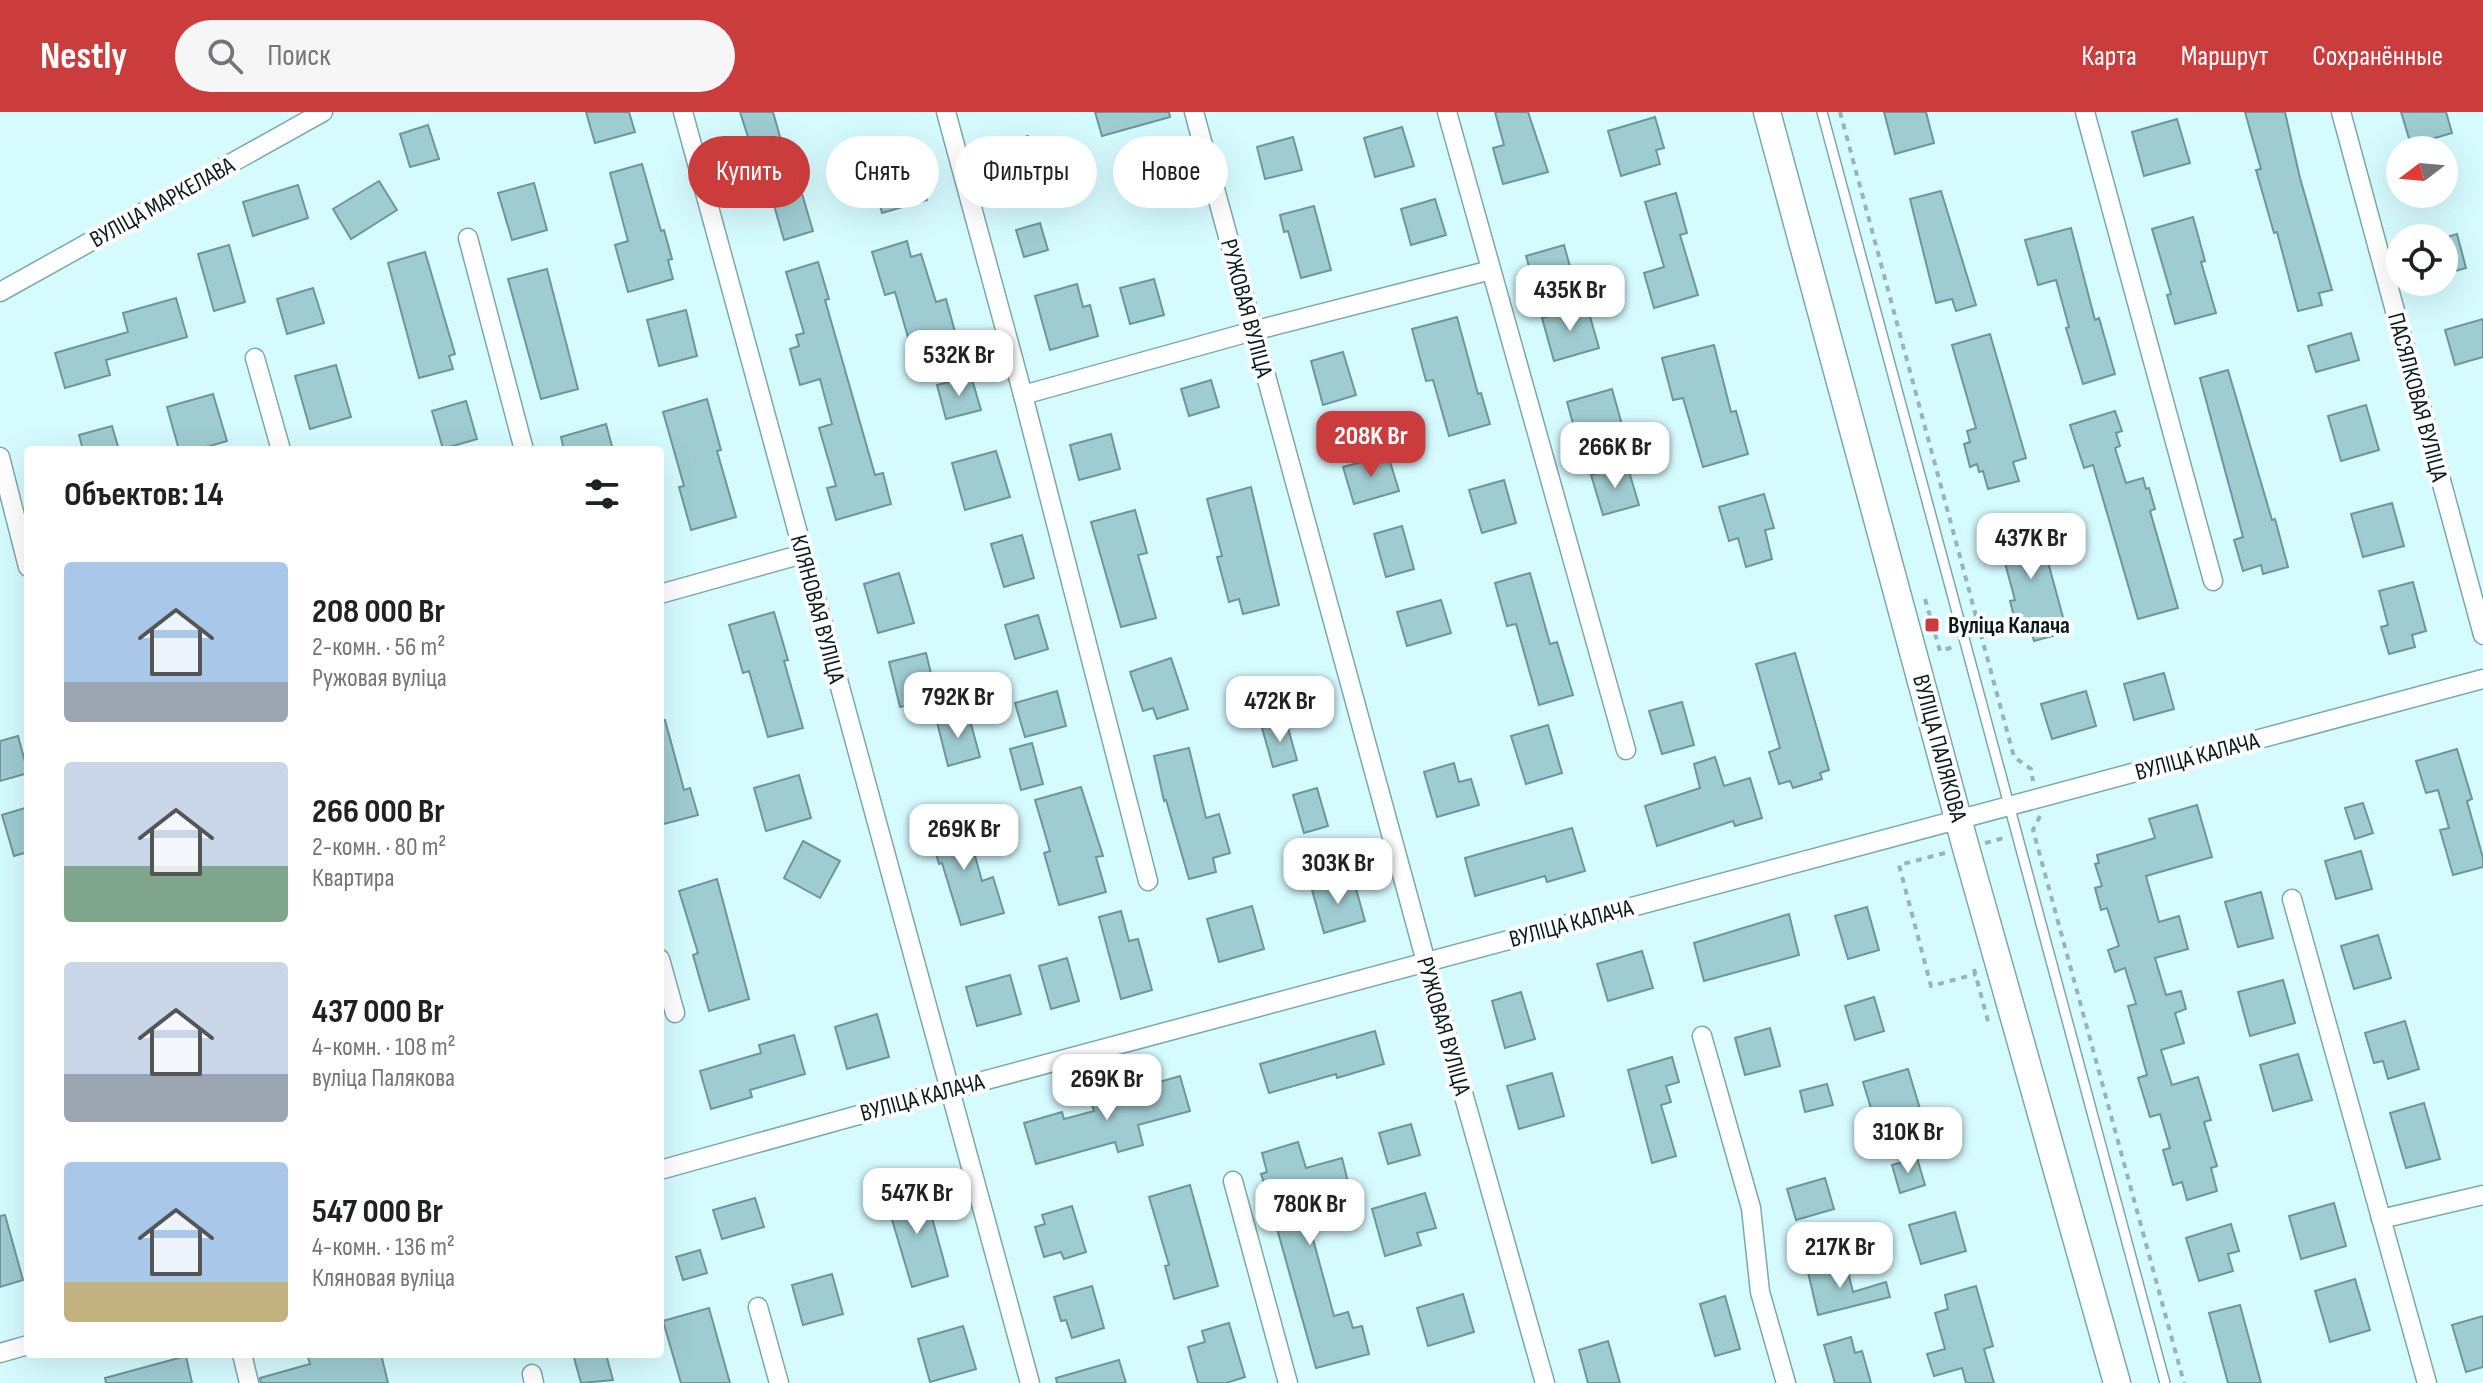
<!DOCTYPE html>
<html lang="ru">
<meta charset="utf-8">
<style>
body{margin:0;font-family:"Sofia Sans Condensed",sans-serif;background:#f6f6f6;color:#202124;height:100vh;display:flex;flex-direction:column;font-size:30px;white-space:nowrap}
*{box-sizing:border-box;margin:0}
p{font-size:26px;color:#757577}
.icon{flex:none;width:44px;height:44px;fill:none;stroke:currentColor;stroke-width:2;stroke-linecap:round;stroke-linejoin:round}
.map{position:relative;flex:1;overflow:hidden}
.panel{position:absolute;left:24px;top:334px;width:640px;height:912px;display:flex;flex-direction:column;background:#fff;border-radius:8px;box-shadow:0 8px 32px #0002}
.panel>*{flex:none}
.hud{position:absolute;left:688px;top:24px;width:760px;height:72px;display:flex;gap:16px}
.needle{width:52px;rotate:254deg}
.tools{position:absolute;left:2386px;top:24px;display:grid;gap:16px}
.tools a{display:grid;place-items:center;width:72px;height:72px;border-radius:50%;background:#fff;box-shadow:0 8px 32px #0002;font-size:40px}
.price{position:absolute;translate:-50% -68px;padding:0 18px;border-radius:16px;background:#fff;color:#222;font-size:26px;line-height:52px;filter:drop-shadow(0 2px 4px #0008)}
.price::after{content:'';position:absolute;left:50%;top:48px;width:24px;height:18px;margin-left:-12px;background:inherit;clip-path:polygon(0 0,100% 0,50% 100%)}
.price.current{background:#cb3c3d;color:#fff}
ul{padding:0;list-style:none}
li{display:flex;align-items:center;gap:24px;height:200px;padding:0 40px}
li span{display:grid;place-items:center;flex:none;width:224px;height:160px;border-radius:8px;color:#555}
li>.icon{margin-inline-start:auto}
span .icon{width:96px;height:96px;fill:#fffc;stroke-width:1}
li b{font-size:34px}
h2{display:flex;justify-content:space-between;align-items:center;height:96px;padding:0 40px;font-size:34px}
.pill{padding:0 28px;border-radius:36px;background:#fff;box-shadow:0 8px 32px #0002;font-size:28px;line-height:72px}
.pill.current{background:#cb3c3d;color:#fff}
header{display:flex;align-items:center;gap:48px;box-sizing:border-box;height:112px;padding:0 40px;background:#cb3c3d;color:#fff}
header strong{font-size:38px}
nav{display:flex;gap:44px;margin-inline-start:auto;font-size:28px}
.search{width:560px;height:72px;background:#f6f6f6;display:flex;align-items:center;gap:20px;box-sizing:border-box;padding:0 28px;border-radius:44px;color:#757577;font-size:30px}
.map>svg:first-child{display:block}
</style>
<header>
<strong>Nestly</strong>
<div class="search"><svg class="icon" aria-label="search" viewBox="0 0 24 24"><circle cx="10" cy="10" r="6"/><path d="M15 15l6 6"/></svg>Поиск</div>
<nav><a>Карта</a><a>Маршрут</a><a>Сохранённые</a></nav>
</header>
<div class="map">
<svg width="2483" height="1271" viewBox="0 0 2483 1271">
<rect width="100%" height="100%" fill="#d6fbff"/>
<g fill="#9fccd1" stroke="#6c979c" stroke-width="2">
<polygon points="586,0 629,0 635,20 595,31"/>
<polygon points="740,0 773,0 792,67 797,65 813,119 784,128 762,52 757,53"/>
<polygon points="1095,0 1169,0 1170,5 1102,24"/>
<polygon points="1495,0 1528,0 1548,60 1503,72 1493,36 1504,33"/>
<polygon points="1884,0 1926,0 1934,31 1895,42"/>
<polygon points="2245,0 2285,0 2300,66 2332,178 2319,181 2322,193 2298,199 2277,120 2274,121 2256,58 2261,57"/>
<polygon points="2401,0 2446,0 2452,21 2411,33"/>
<polygon points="1655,5 1664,36 1656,38 1660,52 1621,64 1608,19"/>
<polygon points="2177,7 2190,51 2144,64 2132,20"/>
<polygon points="428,13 439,47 410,55 400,22"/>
<polygon points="1402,15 1414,54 1375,65 1364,26"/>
<polygon points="1028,24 1039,62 1008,71 997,33"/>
<polygon points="1293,25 1302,58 1265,67 1257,35"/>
<polygon points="915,45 927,88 882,101 870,58"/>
<polygon points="642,52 661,119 664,118 672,147 668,148 673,167 628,180 615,133 628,129 610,61"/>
<polygon points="379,69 397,98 351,127 333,97"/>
<polygon points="534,71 547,118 512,128 498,81"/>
<polygon points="298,73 308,106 253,124 243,90"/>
<polygon points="1941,79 1976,193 1956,199 1952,187 1936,191 1910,87"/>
<polygon points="1676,81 1687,121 1680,123 1698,183 1654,196 1644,161 1664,155 1645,90"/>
<polygon points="1435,87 1446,123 1411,133 1401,97"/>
<polygon points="1314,94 1331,158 1301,166 1288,119 1284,120 1280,103"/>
<polygon points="2193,105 2205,149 2201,150 2216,201 2175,212 2167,183 2171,182 2152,117"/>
<polygon points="1040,111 1048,138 1024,145 1016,118"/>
<polygon points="2071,116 2095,208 2099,206 2115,262 2083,272 2066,216 2069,215 2056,168 2038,173 2025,128"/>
<polygon points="2457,122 2466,156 2444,162 2444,126"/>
<polygon points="907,129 911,145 921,142 936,190 946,187 955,220 910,232 895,180 885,183 872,140"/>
<polygon points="229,133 245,190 214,199 198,142"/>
<polygon points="1564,133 1572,162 1534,172 1526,144"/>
<polygon points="425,140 455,242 449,244 453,257 419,266 388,151"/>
<polygon points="818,150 829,187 825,188 875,363 883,361 891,392 836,408 827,376 836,374 819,316 832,312 820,267 800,273 790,237 799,234 796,223 804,221 786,160"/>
<polygon points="547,157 578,277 541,287 508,167"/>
<polygon points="1154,167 1164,203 1130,212 1120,176"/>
<polygon points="1077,172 1083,195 1090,193 1098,224 1050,238 1035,184"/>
<polygon points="313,176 324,211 287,222 277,187"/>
<polygon points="176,186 187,225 106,248 110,263 65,276 55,241 128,220 123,201"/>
<polygon points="1587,194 1599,236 1554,249 1542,206"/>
<polygon points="686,198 697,244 659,254 647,208"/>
<polygon points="1457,205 1478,282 1481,281 1490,312 1449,324 1433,268 1426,269 1412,217"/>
<polygon points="2483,207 2483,245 2455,253 2445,218"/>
<polygon points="2351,221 2359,248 2316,260 2308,234"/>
<polygon points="1990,222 2026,346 2013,350 2019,369 1988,377 1983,359 1979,360 1977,352 1970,355 1964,332 1970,330 1967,319 1976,316 1952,233"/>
<polygon points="1714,233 1731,300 1736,299 1748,342 1703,355 1683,286 1673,288 1662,246"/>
<polygon points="1343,240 1356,283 1323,293 1311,249"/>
<polygon points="336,253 351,305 310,317 295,264"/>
<polygon points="2228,258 2272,408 2275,407 2288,455 2263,462 2261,453 2243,459 2234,428 2243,425 2200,266"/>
<polygon points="971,264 981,298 946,307 937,273"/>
<polygon points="1211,268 1219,295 1189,304 1181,277"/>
<polygon points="1612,277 1624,320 1579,333 1567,290"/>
<polygon points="213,282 227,329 196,338 179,338 167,295"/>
<polygon points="707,287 721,338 717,339 736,405 691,418 679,375 684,374 663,300"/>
<polygon points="466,289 477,327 443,337 432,299"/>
<polygon points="2366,293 2379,338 2341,349 2328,304"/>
<polygon points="2115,299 2122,319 2116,321 2120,334 2115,336 2126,371 2143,366 2146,377 2149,376 2155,397 2150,399 2178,496 2138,507 2093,353 2084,356 2070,313"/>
<polygon points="606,312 613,338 564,338 561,325"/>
<polygon points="112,314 119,338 83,338 79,323"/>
<polygon points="1111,322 1120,357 1079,368 1070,333"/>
<polygon points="996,339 1010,385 965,398 952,351"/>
<polygon points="1388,343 1399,379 1354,392 1343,355"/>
<polygon points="1627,353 1639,393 1603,403 1591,363"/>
<polygon points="1504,368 1516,411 1482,421 1469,378"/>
<polygon points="1251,375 1279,493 1243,502 1239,487 1229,490 1217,445 1222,444 1207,387"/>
<polygon points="1764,382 1774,416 1765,418 1772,447 1746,455 1738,426 1729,429 1719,395"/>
<polygon points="2392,391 2404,434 2363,445 2351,402"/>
<polygon points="1135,398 1147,441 1138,443 1156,506 1121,515 1091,410"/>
<polygon points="2031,408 2035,424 2046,421 2053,449 2048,450 2067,520 2034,529 2030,515 2018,519 2010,489 2015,488 1996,418"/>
<polygon points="1402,414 1414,457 1386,465 1374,422"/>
<polygon points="1022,423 1034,466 1004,475 991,432"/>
<polygon points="899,461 914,511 878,521 864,472"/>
<polygon points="1530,461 1550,532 1557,530 1573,583 1539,593 1516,512 1507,514 1495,471"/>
<polygon points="2413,470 2426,519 2412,523 2415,535 2389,542 2381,515 2388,513 2379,479"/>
<polygon points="1441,488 1451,521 1407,534 1397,500"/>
<polygon points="774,500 788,548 784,549 803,616 768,625 749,559 743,561 729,513"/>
<polygon points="1038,503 1048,537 1015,547 1005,513"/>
<polygon points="926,541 934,574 928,576 931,587 900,595 889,550"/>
<polygon points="1795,541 1829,658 1820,661 1822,667 1793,676 1790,669 1779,672 1769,640 1780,636 1756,552"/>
<polygon points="1171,546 1188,597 1157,607 1153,596 1143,599 1130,560"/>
<polygon points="2164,561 2174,597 2134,608 2124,572"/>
<polygon points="1057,579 1066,614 1025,625 1015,591"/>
<polygon points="2086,579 2096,614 2052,627 2041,592"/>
<polygon points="1682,590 1694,633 1662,642 1649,599"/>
<polygon points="968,601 980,645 948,654 937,610"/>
<polygon points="665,608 684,678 690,676 698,703 660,713 660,609"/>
<polygon points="1286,609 1297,648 1273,655 1262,616"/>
<polygon points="1548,613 1562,661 1526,672 1511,624"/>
<polygon points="18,624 28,661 0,669 0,629"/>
<polygon points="1032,631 1043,672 1021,678 1010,637"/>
<polygon points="1189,636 1206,706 1219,702 1230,741 1213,746 1216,760 1189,767 1166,688 1164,689 1154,644"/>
<polygon points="2457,637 2472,687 2467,689 2483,746 2483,755 2453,763 2440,718 2449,716 2438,678 2426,681 2416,649"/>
<polygon points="1715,645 1724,674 1750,666 1762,706 1735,714 1733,709 1657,734 1645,694 1700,676 1694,652"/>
<polygon points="1454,651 1459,670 1471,667 1479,693 1437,705 1424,660"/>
<polygon points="799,663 811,706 766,719 754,676"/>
<polygon points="1081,675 1103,744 1096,745 1106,780 1059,793 1044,741 1050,739 1035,688"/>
<polygon points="1317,676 1328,714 1304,721 1293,683"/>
<polygon points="2363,691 2373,721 2355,727 2345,696"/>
<polygon points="2197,693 2212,745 2146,764 2159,810 2179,804 2188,837 2155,846 2166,883 2181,879 2186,897 2175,901 2184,931 2161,938 2172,973 2198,965 2211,1008 2204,1010 2217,1054 2211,1056 2217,1079 2187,1088 2182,1070 2173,1073 2163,1038 2170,1036 2160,1002 2150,1005 2138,966 2147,963 2128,894 2136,892 2125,856 2115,860 2108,838 2119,834 2107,796 2101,798 2095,776 2102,774 2095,752 2099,751 2097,743 2155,726 2149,707"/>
<polygon points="28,695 28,740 14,744 2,703"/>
<polygon points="964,704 982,769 993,765 1004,801 961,813 942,751 939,752 928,714"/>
<polygon points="1572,716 1585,759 1547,770 1545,764 1475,784 1465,746"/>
<polygon points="803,729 840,749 820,786 784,766"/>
<polygon points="2361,739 2372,777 2336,787 2325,749"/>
<polygon points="1353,766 1365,809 1324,821 1312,778"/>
<polygon points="717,767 749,887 709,899 693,843 698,841 679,779"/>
<polygon points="2261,780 2273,826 2238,835 2225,790"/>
<polygon points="1252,794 1264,837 1219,850 1207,807"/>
<polygon points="1867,795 1879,838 1848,847 1835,804"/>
<polygon points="1121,799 1129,829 1138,827 1152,878 1121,887 1099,805"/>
<polygon points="1789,802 1799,843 1704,869 1694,831"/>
<polygon points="2378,823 2391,866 2354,877 2341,834"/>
<polygon points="1642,839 1653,876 1608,889 1597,852"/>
<polygon points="1067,846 1079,889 1051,897 1039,854"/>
<polygon points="1010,863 1021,902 977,914 966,875"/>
<polygon points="2283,868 2295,911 2250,924 2238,880"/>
<polygon points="1521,880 1535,927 1505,936 1492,889"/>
<polygon points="1874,885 1884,919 1855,928 1845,894"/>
<polygon points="877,902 889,945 847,957 835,915"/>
<polygon points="2405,909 2419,957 2388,967 2383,949 2374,951 2365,921"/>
<polygon points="1770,916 1780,954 1745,963 1735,926"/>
<polygon points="1375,919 1384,952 1337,966 1336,962 1269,981 1260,952"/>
<polygon points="794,923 805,962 750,978 752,985 711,997 700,959 761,941 759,933"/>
<polygon points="2298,942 2312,988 2273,999 2260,953"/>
<polygon points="1672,945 1679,970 1666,974 1671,990 1661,993 1676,1044 1652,1051 1628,958"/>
<polygon points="1908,957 1921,1000 1876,1013 1863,970"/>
<polygon points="1552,961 1564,1004 1519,1017 1507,974"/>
<polygon points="1180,964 1190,999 1138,1013 1143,1033 1118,1040 1115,1030 1036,1052 1024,1011 1062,1000 1064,1007 1094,999 1091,990"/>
<polygon points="1827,972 1833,993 1805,1000 1800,979"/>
<polygon points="2424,991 2440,1047 2406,1056 2390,1001"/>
<polygon points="1411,1012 1420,1043 1388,1052 1379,1021"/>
<polygon points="1298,1030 1306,1056 1342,1046 1352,1086 1305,1098 1334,1204 1348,1200 1353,1216 1362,1214 1369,1242 1316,1256 1274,1106 1270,1107 1264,1088 1269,1087 1261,1062 1267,1060 1262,1041"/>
<polygon points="1917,1046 1925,1073 1900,1081 1892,1053"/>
<polygon points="1825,1066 1834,1097 1796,1108 1787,1077"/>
<polygon points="923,1073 948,1164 912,1175 885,1084"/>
<polygon points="1190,1073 1218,1174 1174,1187 1165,1154 1169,1153 1149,1085"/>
<polygon points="1425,1081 1436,1116 1417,1121 1421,1133 1385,1144 1372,1097"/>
<polygon points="755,1086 764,1115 722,1127 713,1098"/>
<polygon points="2334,1091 2346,1134 2301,1147 2289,1104"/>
<polygon points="1072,1094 1086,1140 1064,1147 1061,1140 1044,1145 1035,1115 1045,1112 1042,1103"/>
<polygon points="1955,1100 1966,1139 1921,1152 1909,1113"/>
<polygon points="5,1103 23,1168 0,1175 0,1104"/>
<polygon points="2231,1112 2239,1139 2228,1142 2233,1159 2199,1169 2186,1126"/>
<polygon points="700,1138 707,1161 683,1168 676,1145"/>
<polygon points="1837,1149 1840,1162 1848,1160 1853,1180 1886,1170 1890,1185 1818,1203 1807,1156"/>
<polygon points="832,1162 843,1202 803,1213 792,1173"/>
<polygon points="2355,1167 2370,1218 2330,1230 2315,1179"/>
<polygon points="1092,1174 1104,1216 1072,1226 1066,1208 1061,1209 1054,1185"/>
<polygon points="1976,1174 1993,1234 1984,1237 1994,1271 1966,1271 1962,1256 1934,1264 1927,1242 1945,1237 1935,1201 1948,1197 1945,1183"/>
<polygon points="1463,1182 1474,1220 1428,1234 1417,1196"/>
<polygon points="1725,1184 1740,1237 1715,1244 1700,1192"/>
<polygon points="2240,1193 2261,1271 2228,1271 2209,1201"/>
<polygon points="709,1196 730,1271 681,1271 663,1209"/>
<polygon points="2483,1204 2483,1255 2466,1260 2452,1213"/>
<polygon points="1229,1211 1245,1265 1226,1271 1198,1271 1188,1235 1205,1230 1202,1219"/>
<polygon points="963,1214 976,1257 930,1270 918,1227"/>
<polygon points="1851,1225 1855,1241 1862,1239 1871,1271 1835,1271 1824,1233"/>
<polygon points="1608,1229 1620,1271 1588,1271 1579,1238"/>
<polygon points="307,1242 381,1242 388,1271 261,1271 260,1266 310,1252"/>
<polygon points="573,1242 606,1242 613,1268 581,1271"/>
<polygon points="186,1244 192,1271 106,1271 105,1266"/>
<polygon points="1119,1248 1126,1271 1057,1271 1056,1266"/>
</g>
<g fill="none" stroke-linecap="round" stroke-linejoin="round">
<g stroke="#7ca8ad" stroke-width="12">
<polyline id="lane" points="1822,0 2165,1271"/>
</g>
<g stroke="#7ca8ad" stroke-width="21">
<g id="street">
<polyline points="683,0 1030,1271"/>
<polyline points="946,0 1023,283 1148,769"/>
<polyline points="1194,0 1426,850 1545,1271"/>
<polyline points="1447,0 1626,638"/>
<polyline points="2085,0 2213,469"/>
<polyline points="2341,0 2483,523"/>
<polyline points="468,126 524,338"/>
<polyline points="0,180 323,0"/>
<polyline points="255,246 281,338"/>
<polyline points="1023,283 1253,219 1491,158"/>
<polyline points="0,345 28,455"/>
<polyline points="660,482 803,442"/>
<polyline points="2292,787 2427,1271"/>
<polyline points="660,847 675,901"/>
<polyline points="1702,924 1751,1096 1760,1180 1786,1271"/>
<polyline points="660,1058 949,978 2483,567"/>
<polyline points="1233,1069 1288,1271"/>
<polyline points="2381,1107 2483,1083"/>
<polyline points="758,1195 779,1271"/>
<polyline points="0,1241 28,1233"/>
<polyline points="242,1242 249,1271"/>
<polyline points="532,1262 534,1271"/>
</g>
</g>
<g stroke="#7ca8ad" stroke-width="29">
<polyline id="secondary" points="1767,0 1966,736 2117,1271"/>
</g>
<g stroke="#96b5b8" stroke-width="4" stroke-dasharray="6 6" stroke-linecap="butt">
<polyline points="1840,0 2014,645 2031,657 2033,669"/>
<polyline points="1925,487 1940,539 1953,535"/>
<polyline points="2040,704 2033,718 2184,1271"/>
<polyline points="1985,731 2004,726"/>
<polyline points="1945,741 1899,753 1931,874 1976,862"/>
<polyline points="1974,857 1989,913"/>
</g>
<use href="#lane" stroke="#fff" stroke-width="9"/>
<use href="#street" stroke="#fff" stroke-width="18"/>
<use href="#secondary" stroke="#fff" stroke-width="26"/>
</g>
<rect fill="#cb3c3d" stroke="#fff" stroke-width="3" x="1924" y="505" width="16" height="16" rx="4"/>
<g text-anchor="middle" stroke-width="8" stroke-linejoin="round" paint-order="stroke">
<g font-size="24" fill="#0a1b1d" stroke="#fff">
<text transform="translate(162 90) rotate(-29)" y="8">ВУЛІЦА МАРКЕЛАВА</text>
<text transform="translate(1247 196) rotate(75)" y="8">РУЖОВАЯ ВУЛІЦА</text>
<text transform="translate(2418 285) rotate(75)" y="8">ПАСЯЛКОВАЯ ВУЛІЦА</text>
<text transform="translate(818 497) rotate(75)" y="8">КЛЯНОВАЯ ВУЛІЦА</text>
<text transform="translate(1940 636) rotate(75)" y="8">ВУЛІЦА ПАЛЯКОВА</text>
<text transform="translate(2197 644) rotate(-15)" y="8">ВУЛІЦА КАЛАЧА</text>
<text transform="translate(1571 811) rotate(-15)" y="8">ВУЛІЦА КАЛАЧА</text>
<text transform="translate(1444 914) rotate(74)" y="8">РУЖОВАЯ ВУЛІЦА</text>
<text transform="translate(922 985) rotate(-15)" y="8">ВУЛІЦА КАЛАЧА</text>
</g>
<g font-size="24" font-weight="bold" fill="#0a1b1d" stroke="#fff" text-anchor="start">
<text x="1948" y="521">Вуліца Калача</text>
</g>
</g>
</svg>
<div class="tools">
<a><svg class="needle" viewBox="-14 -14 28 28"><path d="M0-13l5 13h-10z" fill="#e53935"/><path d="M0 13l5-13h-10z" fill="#757577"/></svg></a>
<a><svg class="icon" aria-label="locate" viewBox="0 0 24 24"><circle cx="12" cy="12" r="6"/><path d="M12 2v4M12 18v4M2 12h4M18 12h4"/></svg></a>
</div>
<b class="price" style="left:1570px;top:221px">435K Br</b>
<b class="price" style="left:959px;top:286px">532K Br</b>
<b class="price current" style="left:1371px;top:367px">208K Br</b>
<b class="price" style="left:1615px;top:378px">266K Br</b>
<b class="price" style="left:2031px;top:469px">437K Br</b>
<b class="price" style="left:958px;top:628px">792K Br</b>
<b class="price" style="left:1280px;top:632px">472K Br</b>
<b class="price" style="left:964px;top:760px">269K Br</b>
<b class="price" style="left:1338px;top:794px">303K Br</b>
<b class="price" style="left:1107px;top:1010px">269K Br</b>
<b class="price" style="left:1908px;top:1063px">310K Br</b>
<b class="price" style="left:917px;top:1124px">547K Br</b>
<b class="price" style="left:1310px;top:1135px">780K Br</b>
<b class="price" style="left:1840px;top:1178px">217K Br</b>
<div class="hud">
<a class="pill current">Купить</a>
<a class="pill">Снять</a>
<a class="pill">Фильтры</a>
<a class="pill">Новое</a>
</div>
<section class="panel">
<h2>Объектов: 14<svg class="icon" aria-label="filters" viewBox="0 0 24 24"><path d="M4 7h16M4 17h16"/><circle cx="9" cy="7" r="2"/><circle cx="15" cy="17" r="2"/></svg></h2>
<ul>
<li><span style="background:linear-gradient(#a9c7e8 75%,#9aa5b1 0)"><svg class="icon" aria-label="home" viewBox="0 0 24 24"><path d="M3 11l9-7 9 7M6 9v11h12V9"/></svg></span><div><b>208 000 Br</b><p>2-комн. · 56 m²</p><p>Ружовая вуліца</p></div></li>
<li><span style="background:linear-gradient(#c9d6e8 65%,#7fa58c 0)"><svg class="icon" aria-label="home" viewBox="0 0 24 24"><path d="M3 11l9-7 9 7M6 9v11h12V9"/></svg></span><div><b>266 000 Br</b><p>2-комн. · 80 m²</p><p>Квартира</p></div></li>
<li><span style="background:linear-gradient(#c9d6e8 70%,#9aa5b1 0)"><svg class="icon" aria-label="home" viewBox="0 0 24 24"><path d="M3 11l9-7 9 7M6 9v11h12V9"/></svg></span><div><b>437 000 Br</b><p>4-комн. · 108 m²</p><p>вуліца Палякова</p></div></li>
<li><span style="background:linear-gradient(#a9c7e8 75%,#c2b280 0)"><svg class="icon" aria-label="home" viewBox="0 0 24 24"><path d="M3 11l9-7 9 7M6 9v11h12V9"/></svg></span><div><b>547 000 Br</b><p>4-комн. · 136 m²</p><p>Кляновая вуліца</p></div></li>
</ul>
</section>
</div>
